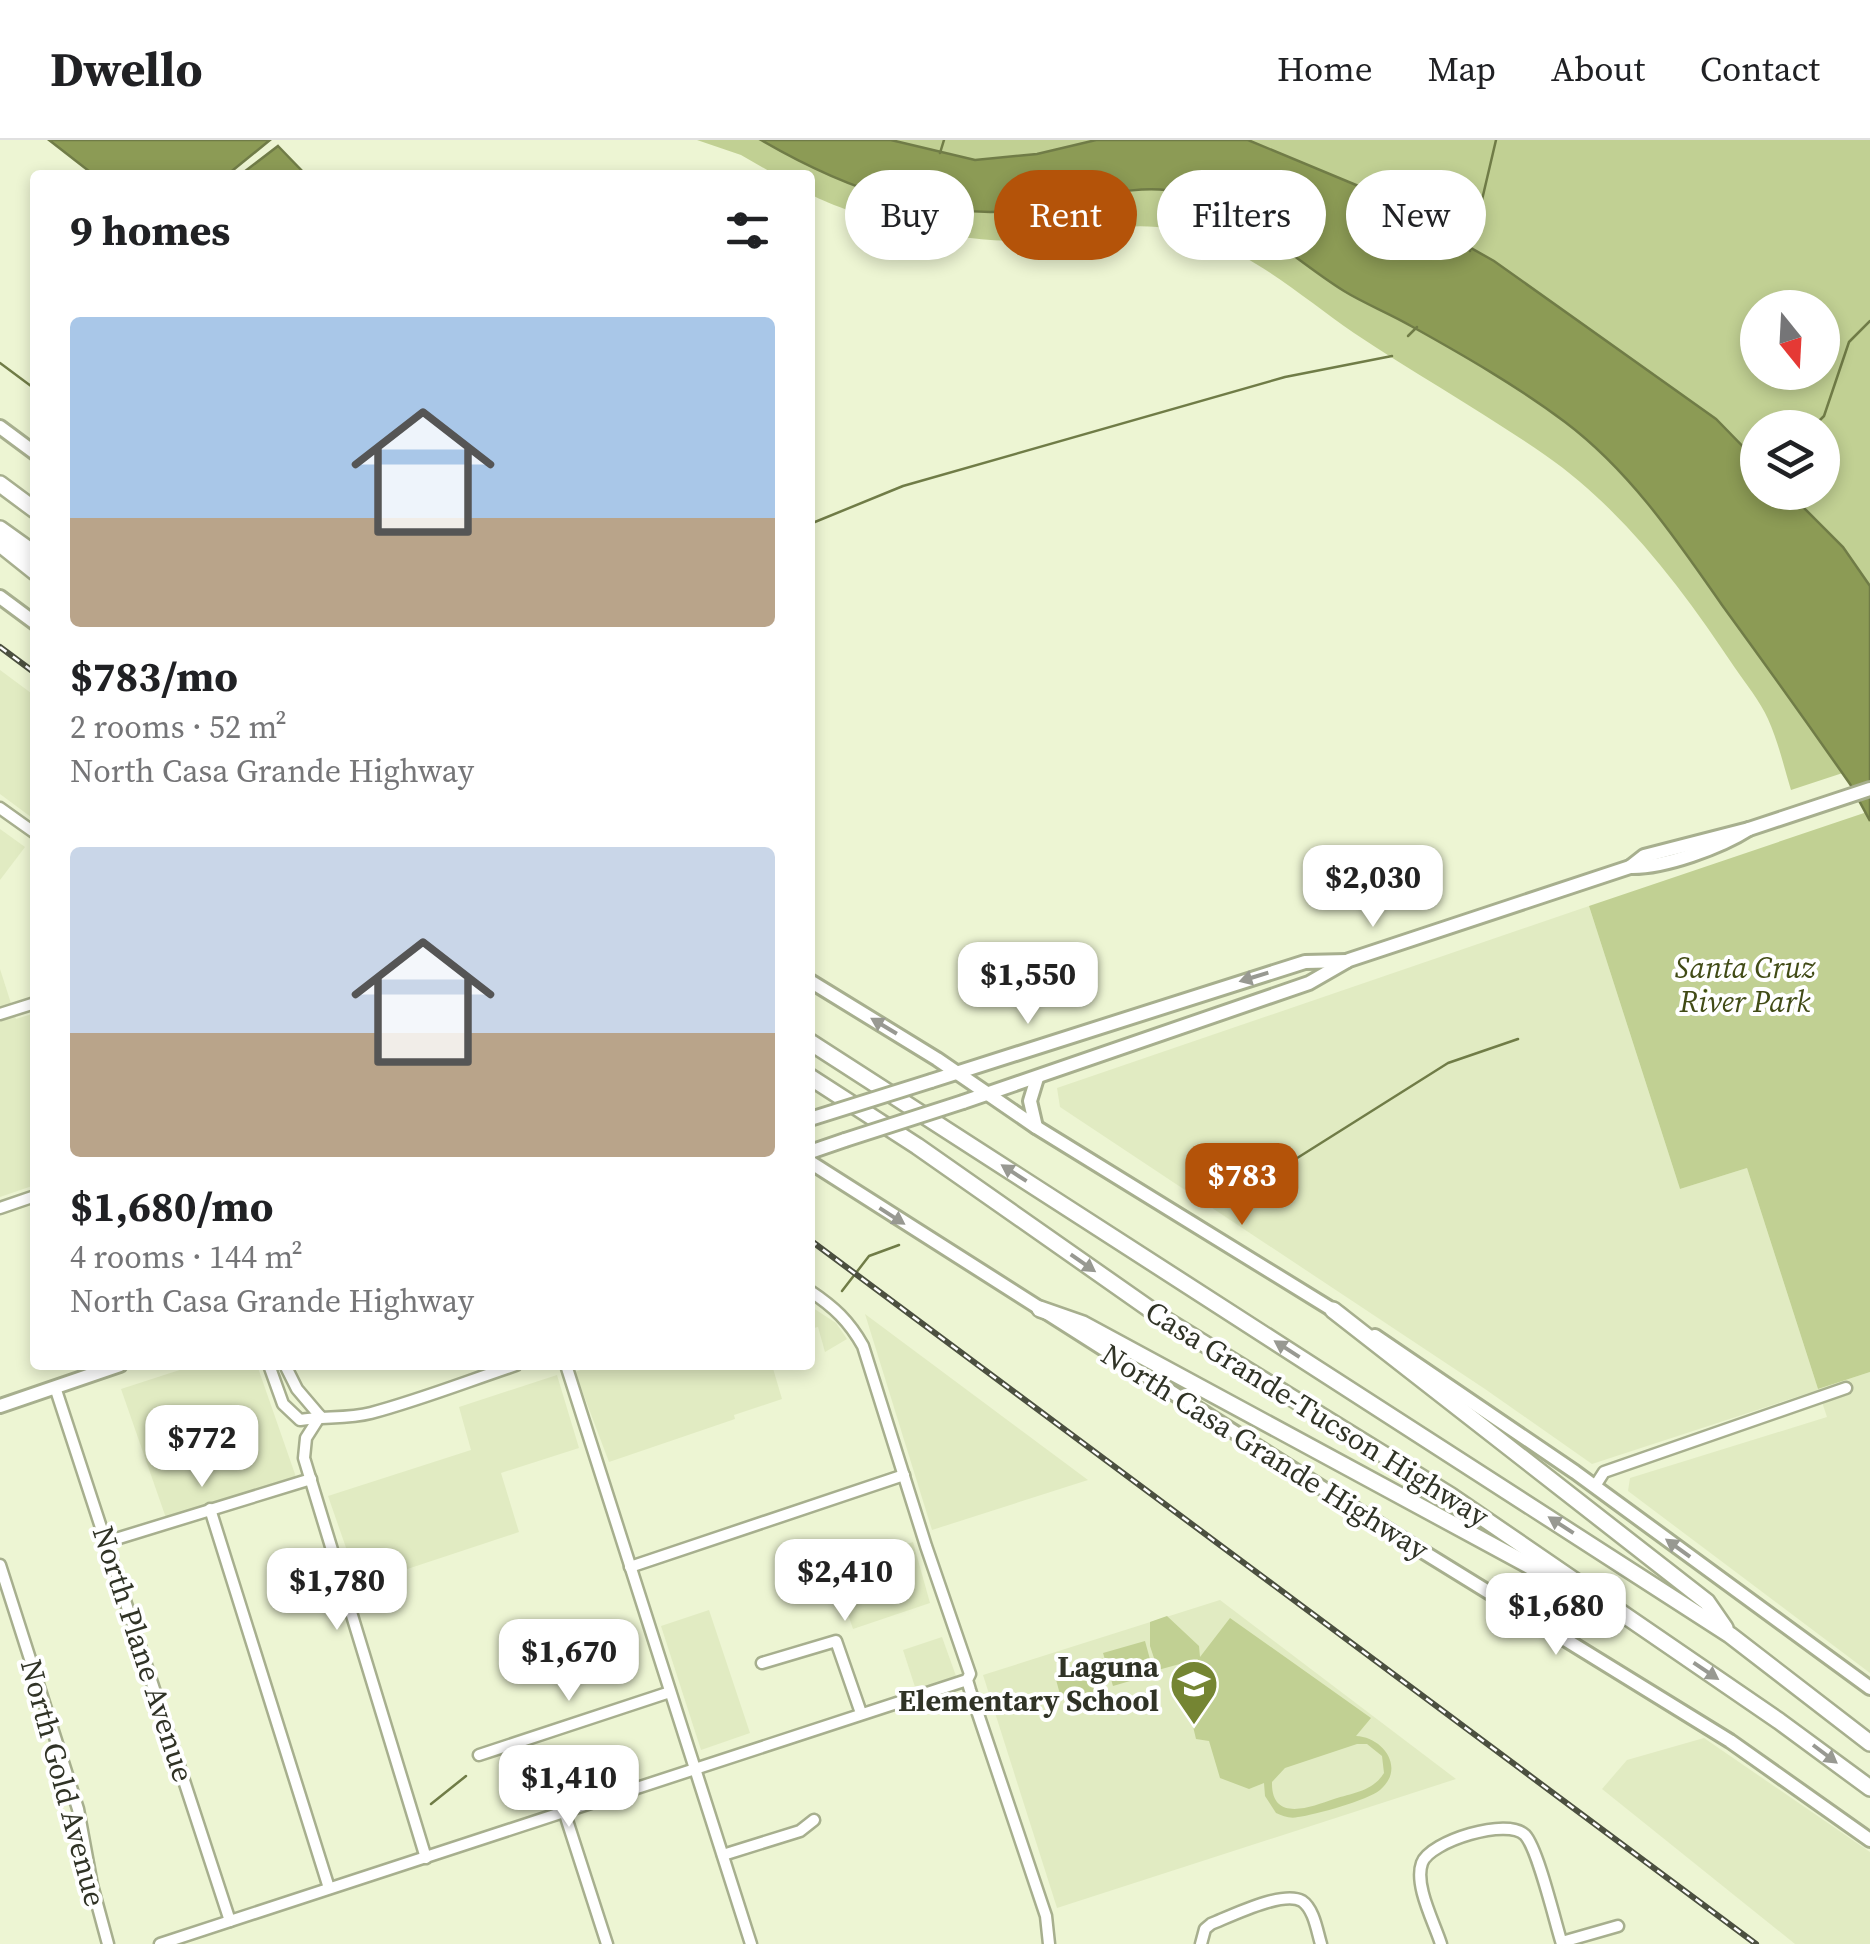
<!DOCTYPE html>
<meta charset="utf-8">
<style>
body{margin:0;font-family:"Source Serif 4",serif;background:#f2f2f2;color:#202124;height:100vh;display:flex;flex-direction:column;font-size:38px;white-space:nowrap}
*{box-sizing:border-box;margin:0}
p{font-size:32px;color:#757577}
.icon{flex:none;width:55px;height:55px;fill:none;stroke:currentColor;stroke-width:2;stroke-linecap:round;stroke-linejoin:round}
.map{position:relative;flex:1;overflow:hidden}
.side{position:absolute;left:30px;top:30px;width:785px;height:1200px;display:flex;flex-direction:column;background:#fff;border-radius:10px;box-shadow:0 5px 15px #0003}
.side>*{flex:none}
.banner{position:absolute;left:845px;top:30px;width:875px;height:90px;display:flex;gap:20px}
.needle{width:65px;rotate:162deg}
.fabs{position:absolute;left:1740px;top:150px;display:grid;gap:20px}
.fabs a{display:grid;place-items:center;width:100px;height:100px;border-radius:50%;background:#fff;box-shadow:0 5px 15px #0003;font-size:50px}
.price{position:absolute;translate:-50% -85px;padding:0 22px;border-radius:20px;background:#fff;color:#222;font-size:32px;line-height:65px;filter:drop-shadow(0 2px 5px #0008)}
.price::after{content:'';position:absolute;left:50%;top:60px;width:30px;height:22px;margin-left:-15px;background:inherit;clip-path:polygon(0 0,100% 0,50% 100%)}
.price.on{background:#b45309;color:#fff}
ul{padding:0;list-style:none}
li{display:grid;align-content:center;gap:20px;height:530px;padding:0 40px}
li span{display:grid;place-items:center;height:310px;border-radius:10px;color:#555}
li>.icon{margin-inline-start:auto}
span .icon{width:180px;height:180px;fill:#fffc;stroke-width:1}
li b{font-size:42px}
h2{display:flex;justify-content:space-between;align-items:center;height:120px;padding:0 40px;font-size:42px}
.pill{padding:0 35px;border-radius:45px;background:#fff;box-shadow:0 5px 15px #0003;font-size:35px;line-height:90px}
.pill.on{background:#b45309;color:#fff}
header{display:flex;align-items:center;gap:60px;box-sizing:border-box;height:140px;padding:0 50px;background:#fff;border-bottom:2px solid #e0e0e0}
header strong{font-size:48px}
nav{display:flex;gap:55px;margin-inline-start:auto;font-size:35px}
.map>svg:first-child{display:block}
</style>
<header>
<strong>Dwello</strong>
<nav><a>Home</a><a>Map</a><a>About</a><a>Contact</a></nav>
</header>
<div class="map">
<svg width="1870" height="1804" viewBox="0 0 1870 1804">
<rect width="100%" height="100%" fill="#edf5d3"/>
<g fill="#e1ebc2">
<polygon points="0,530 35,556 35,680 0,654"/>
<polygon points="0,689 25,707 0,740"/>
<polygon points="1589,766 1680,1049 1747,1028 1818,1249 1870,1232 1870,1533 1628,1351 1630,1338 1827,1277 1818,1250 1592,1324 1485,1249 1060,967 1057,948"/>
<polygon points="0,829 16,879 35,873 35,1045 0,1057"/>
<polygon points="810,1166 836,1183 847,1199 825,1212 818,1187 810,1189"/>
<polygon points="865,1174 1088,1340 932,1390"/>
<polygon points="195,1225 257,1225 296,1337 166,1378 121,1249"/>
<polygon points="593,1225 772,1225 782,1259 734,1275 735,1279 609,1322 575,1232"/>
<polygon points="557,1235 579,1308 501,1333 519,1392 359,1445 328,1356 471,1310 459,1267"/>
<polygon points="913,1402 930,1463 853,1489 833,1429"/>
<polygon points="1220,1460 1456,1639 1057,1768 983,1535"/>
<polygon points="709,1470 750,1593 701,1610 661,1486"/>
<polygon points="942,1497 956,1536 916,1550 903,1510"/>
<polygon points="1704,1598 1870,1712 1870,1804 1795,1804 1602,1649 1627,1620"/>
</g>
<g fill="#c1d093" fill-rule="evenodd">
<path d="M697,0h1173v624l-79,26c-7,-23 -13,-49 -23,-71 -8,-18 -22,-35 -33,-51 -52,-78 -112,-159 -190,-213 -62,-43 -128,-80 -191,-122 -61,-42 -120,-98 -197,-106 -43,-4 -85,9 -127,13 -55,6 -172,-20 -220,-46v-19h-34l-35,-20zM1758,168h64v64h-64zM1758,288h64v64h-64z"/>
<polygon points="1870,671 1870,1232 1818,1249 1747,1028 1680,1049 1589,766"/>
<path d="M1167,1476l32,30 1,11 30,-39 141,100 -15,18c27,1 50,32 24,54 -12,10 -65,25 -82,27 -8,2 -15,-1 -22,-4l-11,-17 -1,-13 -15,6 -29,-11 -11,-37 -13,-2 -14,-59 16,-21 -40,11 -8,-24v-24zM1357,1604h10l15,12 2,17c-11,18 -31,20 -50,26 -23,8 -63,24 -62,-17l13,-14z"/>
<polygon points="1145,1501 1154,1534 1113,1546 1103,1513"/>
<polygon points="1068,1531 1081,1531 1102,1540 1107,1556 1104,1560 1078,1564 1075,1554 1061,1558 1055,1536"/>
</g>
<g fill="#8c9b55" stroke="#707c47" stroke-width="2.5">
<polygon points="49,0 270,0 227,35 94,35"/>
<path d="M761,0h130l84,20 62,-6 59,-14h152l120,50 126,71 222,158 41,42 1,31 31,1 54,54 27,39v235l-20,-37c-42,-60 -85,-120 -128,-179 -46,-66 -92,-134 -157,-183 -48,-36 -102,-67 -154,-96 -22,-13 -46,-22 -67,-35 -53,-33 -100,-82 -161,-98 -47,-12 -96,8 -142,15 -102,16 -194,-18 -280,-68z"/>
<polygon points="278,6 306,35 240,35"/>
</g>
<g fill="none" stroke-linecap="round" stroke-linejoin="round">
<g stroke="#707c47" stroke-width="2.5">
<polyline points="940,13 944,0"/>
<polyline points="1470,111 1496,0"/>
<polyline points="1408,196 1417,187"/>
<polyline points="0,223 35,249"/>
<polyline points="1812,288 1824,276 1849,202 1870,181"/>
<polyline points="810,384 903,346 1285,237 1392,216"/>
<polyline points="1193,1043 1275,1032 1448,923 1518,899"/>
<polyline points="842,1151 869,1116 899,1105"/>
<polyline points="431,1664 466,1636"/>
</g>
<g stroke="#a7af8e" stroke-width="15">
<g id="minor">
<polyline points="0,668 35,693"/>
<polyline points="0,874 35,863"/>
<polyline points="0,1068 35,1056"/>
<path d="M810,1151c24,16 39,30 53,55l63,200 44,128 -3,6 3,10 76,226 3,28"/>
<path d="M269,1225l14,39 17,16c24,-4 47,-1 71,-7 49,-13 97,-32 145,-48"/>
<polyline points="285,1225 297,1249 320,1276"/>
<polyline points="566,1225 751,1804"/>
<polyline points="55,1247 230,1781"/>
<polyline points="320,1276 306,1298 304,1318 426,1718"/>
<polyline points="1595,1346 1604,1332 1846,1248"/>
<polyline points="210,1369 329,1748"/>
<polyline points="106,1402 311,1339"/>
<polyline points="0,1425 78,1669 92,1745 108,1804"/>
<polyline points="630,1427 904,1335"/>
<polyline points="762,1523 836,1501 861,1573"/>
<polyline points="479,1615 670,1552"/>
<polyline points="564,1671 607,1804"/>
<polyline points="723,1715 800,1691 814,1680"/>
<polyline points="1562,1802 1618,1786"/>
<polyline points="160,1804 967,1540"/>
<path d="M1201,1804l4,-15 6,-5c20,-8 72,-34 91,-23 12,8 15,30 19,43"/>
<path d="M1441,1804c-7,-22 -27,-59 -19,-81 8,-22 86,-46 103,-28 13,14 30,87 37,109"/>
</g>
</g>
<g stroke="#a7af8e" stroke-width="18">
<g id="major">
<polyline points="0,287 35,313"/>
<polyline points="0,457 35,483"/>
<polyline points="1630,727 1644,716 1749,689 1870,649"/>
<polyline points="810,841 937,919 1036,987 1341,1175"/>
<polyline points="931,941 1305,822 1347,821"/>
<path d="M963,962l346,-119 40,-23 281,-93c34,1 91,-20 119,-38"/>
<polyline points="1036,987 1030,961 1037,938"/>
<polyline points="810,1012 845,1000"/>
<polyline points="810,1022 1404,1400 1730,1601 1870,1700"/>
<polyline points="1375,1196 1575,1332 1870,1548"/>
<polyline points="0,1266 120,1225"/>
</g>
</g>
<g stroke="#a7af8e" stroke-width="20">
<g id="highway">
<polyline points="0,344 35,370"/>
<polyline points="0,389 35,414"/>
<polyline points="0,404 35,432"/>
<polyline points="810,902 1730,1495 1870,1603"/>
<polyline points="810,937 917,1006 1161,1177 1451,1356 1779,1581 1870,1648"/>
<polyline points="1040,1169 1083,1184 1567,1446"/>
<polyline points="1333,1170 1707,1462 1725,1488"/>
</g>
</g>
<use href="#minor" stroke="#fff" stroke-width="10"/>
<use href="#major" stroke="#fff" stroke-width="12"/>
<use href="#highway" stroke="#fff" stroke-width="15"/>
<g stroke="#4c5040" stroke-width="6">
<g id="rail">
<polyline points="0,507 35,533"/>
<polyline points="810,1100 1756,1804"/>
</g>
</g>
<use href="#rail" stroke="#fff" stroke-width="2.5" stroke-dasharray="8" stroke-linecap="butt"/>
<g stroke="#a7af8e" stroke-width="18" stroke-linecap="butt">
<g id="major-bridge">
<polyline points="810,979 931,941"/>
<polyline points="845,1000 963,962"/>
</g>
</g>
<use href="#major-bridge" stroke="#fff" stroke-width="12"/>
</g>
<defs><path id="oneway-solid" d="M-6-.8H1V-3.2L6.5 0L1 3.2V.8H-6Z" transform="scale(2.5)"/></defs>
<g fill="#989992">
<use href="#oneway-solid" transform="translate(1254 837) rotate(163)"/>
<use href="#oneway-solid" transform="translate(884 886) rotate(-149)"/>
<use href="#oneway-solid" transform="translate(1014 1033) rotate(-147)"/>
<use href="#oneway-solid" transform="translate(892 1076) rotate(33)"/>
<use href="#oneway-solid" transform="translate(1083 1123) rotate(35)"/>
<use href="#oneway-solid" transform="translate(1287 1209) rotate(-147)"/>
<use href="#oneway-solid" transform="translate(1561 1385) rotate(-147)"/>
<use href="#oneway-solid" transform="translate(1678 1408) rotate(-144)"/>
<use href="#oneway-solid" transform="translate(1706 1531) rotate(34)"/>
<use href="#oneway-solid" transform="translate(1825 1614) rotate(37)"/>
</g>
<defs>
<g id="school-pin" transform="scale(2.5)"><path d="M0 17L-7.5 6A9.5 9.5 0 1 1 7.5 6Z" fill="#758533" stroke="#fff"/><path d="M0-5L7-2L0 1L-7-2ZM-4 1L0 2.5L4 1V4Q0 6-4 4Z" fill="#fff"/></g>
</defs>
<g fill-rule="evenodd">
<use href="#school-pin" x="1194" y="1544"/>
</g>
<g text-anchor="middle" stroke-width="8" stroke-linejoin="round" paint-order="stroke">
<g font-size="30" font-style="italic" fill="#414b16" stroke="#fff">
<text x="1745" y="838">Santa Cruz<tspan x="1745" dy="34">River Park</tspan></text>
</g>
<g font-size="30" fill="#303326" stroke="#fff">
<text transform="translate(1317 1274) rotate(32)" y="10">Casa Grande-Tucson Highway</text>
<text transform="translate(1265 1312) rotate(32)" y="10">North Casa Grande Highway</text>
<text transform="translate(143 1514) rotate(72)" y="10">North Plane Avenue</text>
<text transform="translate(63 1643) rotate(75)" y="10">North Gold Avenue</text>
</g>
<g font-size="30" font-weight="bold" fill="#303326" stroke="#fff" text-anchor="end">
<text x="1159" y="1537">Laguna<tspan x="1159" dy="34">Elementary School</tspan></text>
</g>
</g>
</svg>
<div class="fabs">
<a><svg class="needle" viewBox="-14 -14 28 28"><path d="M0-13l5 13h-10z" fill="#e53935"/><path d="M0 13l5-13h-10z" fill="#757577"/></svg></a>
<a><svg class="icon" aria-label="layers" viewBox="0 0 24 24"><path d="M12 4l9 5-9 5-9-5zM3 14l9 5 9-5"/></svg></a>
</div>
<b class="price" style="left:1373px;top:790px">$2,030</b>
<b class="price" style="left:1028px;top:887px">$1,550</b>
<b class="price on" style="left:1242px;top:1088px">$783</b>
<b class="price" style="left:202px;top:1350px">$772</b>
<b class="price" style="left:845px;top:1484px">$2,410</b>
<b class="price" style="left:337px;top:1493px">$1,780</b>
<b class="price" style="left:1556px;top:1518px">$1,680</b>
<b class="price" style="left:569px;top:1564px">$1,670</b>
<b class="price" style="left:569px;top:1690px">$1,410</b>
<div class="banner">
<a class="pill">Buy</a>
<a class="pill on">Rent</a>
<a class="pill">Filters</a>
<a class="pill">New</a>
</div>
<section class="side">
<h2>9 homes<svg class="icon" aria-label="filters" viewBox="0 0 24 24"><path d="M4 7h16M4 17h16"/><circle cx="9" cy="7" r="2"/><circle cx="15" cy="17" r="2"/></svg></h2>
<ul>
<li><span style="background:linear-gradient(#a9c7e8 65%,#b9a48a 0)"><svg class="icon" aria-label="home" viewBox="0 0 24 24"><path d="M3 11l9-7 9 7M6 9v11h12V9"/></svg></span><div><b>$783/mo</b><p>2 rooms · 52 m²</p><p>North Casa Grande Highway</p></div></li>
<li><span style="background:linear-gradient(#c9d6e8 60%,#b9a48a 0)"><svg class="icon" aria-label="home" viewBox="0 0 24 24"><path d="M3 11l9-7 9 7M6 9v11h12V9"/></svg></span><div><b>$1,680/mo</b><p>4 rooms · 144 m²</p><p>North Casa Grande Highway</p></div></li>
</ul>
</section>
</div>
